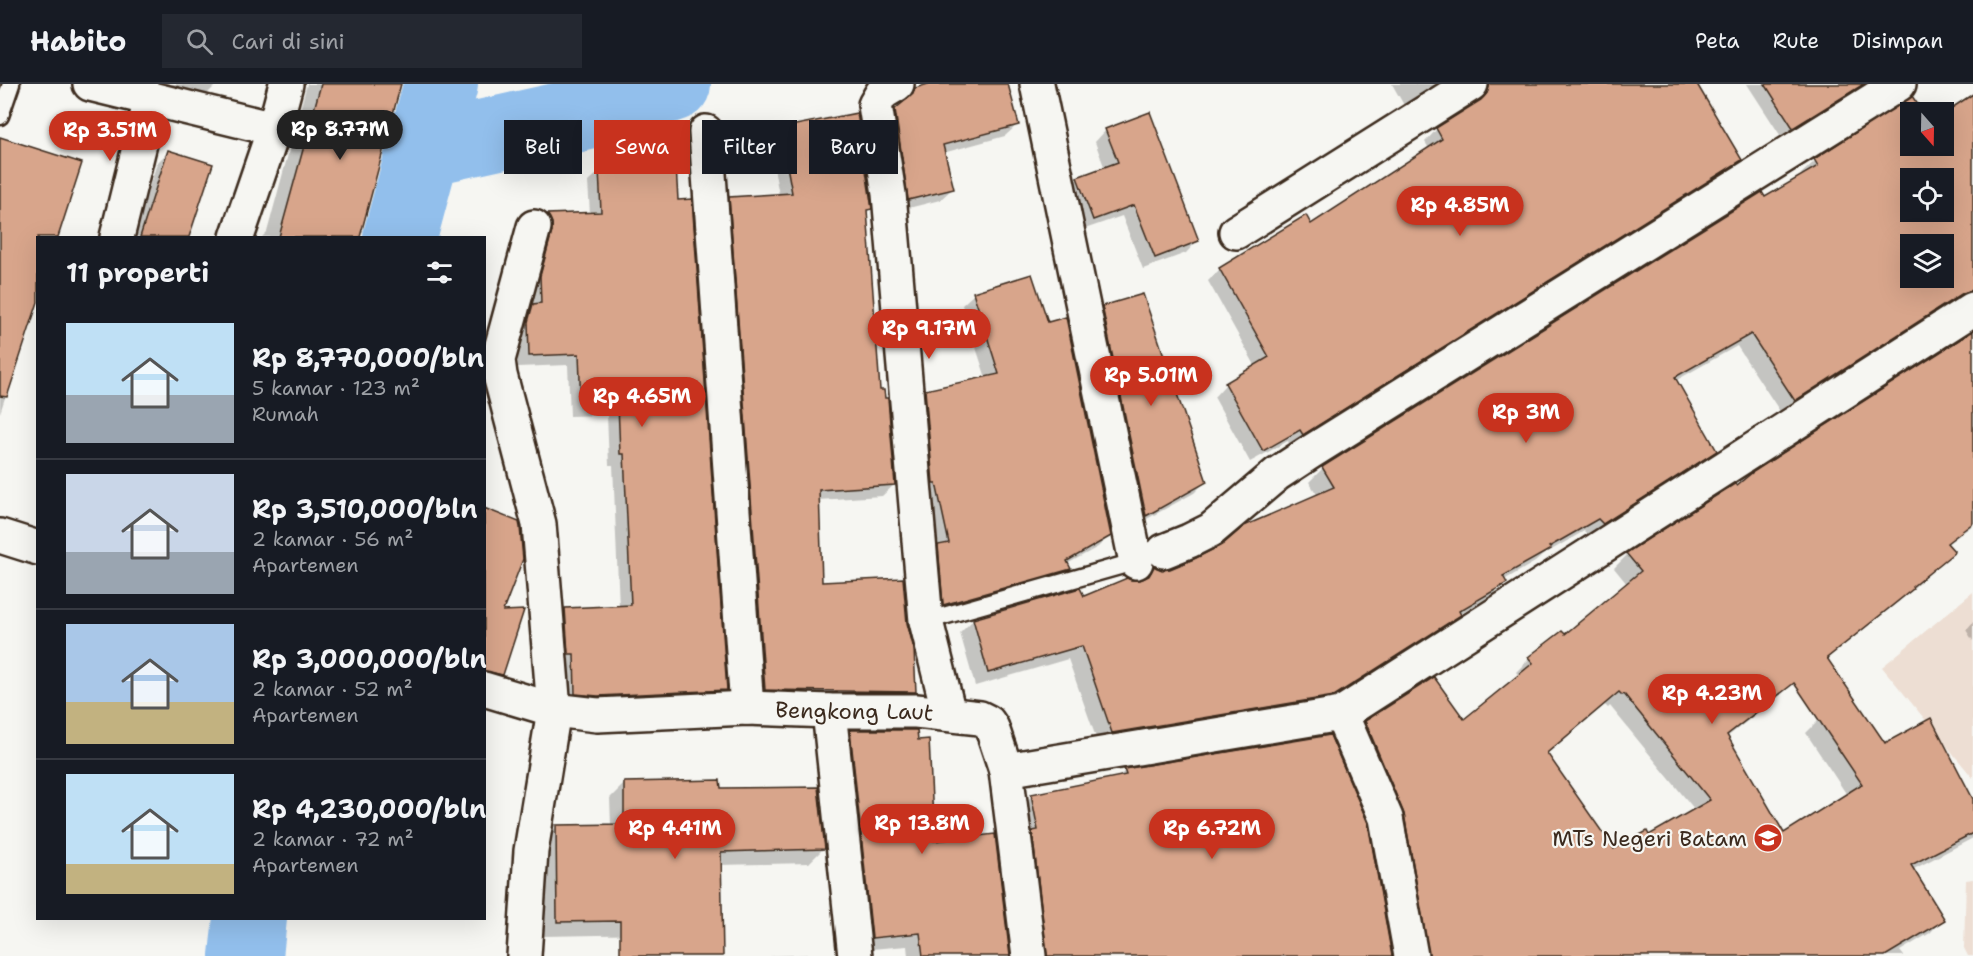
<!DOCTYPE html>
<html lang="id">
<meta charset="utf-8">
<style>
body{margin:0;font-family:"Shantell Sans",sans-serif;background:#242831;color:#f1f3f6;height:100vh;display:flex;flex-direction:column;font-size:22px;white-space:nowrap}
*{box-sizing:border-box;margin:0}
p{font-size:20px;color:#9ea1a6}
.icon{flex:none;width:33px;height:33px;fill:none;stroke:currentColor;stroke-width:2;stroke-linecap:round;stroke-linejoin:round}
.map{position:relative;flex:1;overflow:hidden}
.sheet{position:absolute;left:36px;top:152px;width:450px;height:684px;display:flex;flex-direction:column;background:#171b24;border-radius:0px;box-shadow:0 6px 24px #0002}
.sheet>*{flex:none}
.hud{position:absolute;left:504px;top:36px;width:570px;height:54px;display:flex;gap:12px}
.needle{width:39px;rotate:160deg}
.tools{position:absolute;left:1900px;top:18px;display:grid;gap:12px}
.tools a{display:grid;place-items:center;width:54px;height:54px;border-radius:0px;background:#171b24;box-shadow:0 6px 24px #0002;font-size:30px}
.price{position:absolute;translate:-50% -51px;padding:0 14px;border-radius:21px;background:#c8321e;color:#fff;font-size:20px;line-height:39px;filter:drop-shadow(0 2px 3px #0008)}
.price::after{content:'';position:absolute;left:50%;top:36px;width:18px;height:14px;margin-left:-9px;background:inherit;clip-path:polygon(0 0,100% 0,50% 100%)}
.price.selected{background:#222;color:#fff}
ul{padding:0;list-style:none}
li{display:flex;align-items:center;gap:18px;height:150px;padding:0 30px}
li+li{border-top:2px solid #363941}
li span{display:grid;place-items:center;flex:none;width:168px;height:120px;border-radius:0px;color:#555}
li>.icon{margin-inline-start:auto}
span .icon{width:72px;height:72px;fill:#fffc;stroke-width:1}
li b{font-size:26px}
h2{display:flex;justify-content:space-between;align-items:center;height:72px;padding:0 30px;font-size:26px}
.tag{padding:0 21px;border-radius:0px;background:#171b24;box-shadow:0 6px 24px #0002;font-size:21px;line-height:54px}
.tag.selected{background:#c8321e;color:#fff}
header{display:flex;align-items:center;gap:36px;box-sizing:border-box;height:84px;padding:0 30px;background:#171b24;border-bottom:2px solid #363941}
header strong{font-size:28px}
nav{display:flex;gap:33px;margin-inline-start:auto;font-size:21px}
.search{width:420px;height:54px;background:#242831;display:flex;align-items:center;gap:15px;box-sizing:border-box;padding:0 21px;border-radius:0px;color:#9ea1a6;font-size:22px}
.map>svg:first-child{display:block}
</style>
<header>
<strong>Habito</strong>
<div class="search"><svg class="icon" aria-label="search" viewBox="0 0 24 24"><circle cx="10" cy="10" r="6"/><path d="M15 15l6 6"/></svg>Cari di sini</div>
<nav><a>Peta</a><a>Rute</a><a>Disimpan</a></nav>
</header>
<div class="map">
<svg width="1973" height="872" viewBox="0 0 1973 872">
<rect width="100%" height="100%" fill="#f6f6f2"/>
<filter id="ink" filterUnits="userSpaceOnUse"><feTurbulence type="fractalNoise" baseFrequency=".0167" numOctaves="2"/><feDisplacementMap in="SourceGraphic" scale="12" xChannelSelector="R" yChannelSelector="G"/><feConvolveMatrix kernelMatrix="1 2 1 2 8 2 1 2 1" color-interpolation-filters="sRGB"/></filter>
<g filter="url(#ink)">
<g fill="#edded3">
<polygon points="1973,508 1973,694 1882,583"/>
<polygon points="1973,795 1973,872 1968,872 1964,864 1966,796"/>
</g>
<g fill="#0003" fill-rule="evenodd">
<polygon points="128,0 217,0 198,19"/>
<polygon points="307,0 400,0 358,152 361,153 262,153 267,148"/>
<polygon points="926,0 1006,0 1017,41 1005,52 943,69 952,105 940,116 897,127 884,38 916,5"/>
<polygon points="1392,0 1441,0 1405,23"/>
<polygon points="1473,0 1695,0 1740,76 1728,88 1290,362 1288,357 1250,378 1214,313 1225,301 1256,283 1208,197 1220,185 1311,142 1430,66 1425,58 1436,46 1477,20 1478,12"/>
<polygon points="1747,0 1870,0 1782,54"/>
<path d="M1973,12v214l-192,103 -44,-67 -62,35 40,69 -13,14 -113,72 -5,-5 -41,24 -8,7 -31,18 1,2 -13,14 -33,19 -13,13 -127,81 -220,37 -31,-87 -93,27 -15,-53 13,-13 111,-22 57,-16 13,-14 8,3 9,-1 26,-10 121,-64 -9,-14 14,-14 438,-274 3,6 39,-24 -2,-2 14,-13 97,-62 9,13h-10v34h33v-31zM1911,94h33v34h-33zM1911,160h33v34h-33z"/>
<polygon points="780,45 870,125 865,129 879,307 894,401 882,412 818,416 821,499 914,608 903,619 754,617 719,126 730,114 779,111 769,57"/>
<polygon points="1106,46 1197,157 1186,169 1143,185 1122,132 1082,146 1066,106 1078,95 1105,85 1095,58"/>
<polygon points="0,56 57,153 38,153 38,213 0,329"/>
<polygon points="169,67 188,153 133,153 157,79"/>
<polygon points="600,87 677,118 725,606 714,617 564,621 554,537 566,525 619,523 613,381 609,381 607,331 570,332 568,281 518,283 517,251 522,233 530,225 529,205 537,143 548,131 590,130 588,98"/>
<polygon points="974,210 1110,451 1098,463 1067,480 1069,485 1058,496 932,532 927,474 937,465 925,409 914,319 926,307 986,294 962,221"/>
<polygon points="1103,224 1205,398 1194,409 1134,442 1091,235"/>
<path d="M1973,249v192l-27,20 7,7 -55,50 -171,135 56,98 64,-40 -41,-62 13,-13 34,-22 32,47 88,58v35l-61,32 31,49 -13,14 -30,18 4,5h-489l-63,-220 13,-14 68,-43 31,42 55,-45 -3,-4 13,-13 33,-26 2,3 63,-52 -13,-16 13,-13 110,-68zM1605,621l3,3 2,-2 85,104 -47,27 -34,14 -68,-97z"/>
<polygon points="484,426 501,528 502,590 490,601 484,599"/>
<polygon points="1973,538 1973,557 1966,546"/>
<polygon points="850,647 932,758 1009,872 908,872 907,862 859,866 837,661"/>
<polygon points="1125,687 1391,872 1033,872 1018,725 1032,712 1117,694"/>
<polygon points="625,699 719,706 823,765 809,779 720,781 721,872 654,872 653,850 544,852 543,757 557,742 611,742 610,714"/>
<polygon points="819,870 819,872 769,872"/>
</g>
<g fill="none" stroke-linecap="round" stroke-linejoin="round">
<g stroke="#92bfec" stroke-width="74">
<polyline points="422,66 593,28 674,0"/>
<polyline points="400,153 441,0"/>
<polyline points="246,872 250,834"/>
</g>
</g>
<g fill="#d8a58b" stroke="#3b2a1e" stroke-width="1.5" fill-rule="evenodd">
<polygon points="321,0 401,0 360,153 279,153"/>
<polygon points="928,0 1008,0 1019,41 943,61 954,105 908,116 895,25 913,10 915,4"/>
<polygon points="1490,0 1697,0 1742,76 1303,351 1300,346 1263,367 1225,299 1269,273 1219,184 1306,131 1311,140 1442,55 1436,44 1481,16 1487,9"/>
<polygon points="1765,0 1864,0 1793,44"/>
<path d="M1973,10v196l-10,3 -168,108 -44,-67 -76,43 42,74 -114,73 -5,-5 -49,28 2,2 -48,27 4,7 -48,28 2,4 -127,81 -222,37 -30,-87 -94,27 -15,-54 107,-31 4,8 43,-18 4,2h9l9,-4 5,-10 8,4 8,-1 26,-11 27,-14 21,-18 90,-39 -12,-20 440,-275 3,5 53,-31 -4,-7 98,-63 11,16h-12v34h33v-33zM1911,94h33v34h-33zM1911,160h33v34h-33z"/>
<polygon points="1150,28 1199,157 1155,174 1134,121 1093,136 1077,93 1118,78 1105,45"/>
<polygon points="857,29 872,125 867,126 880,306 884,306 885,314 888,314 895,401 819,406 822,498 903,494 907,539 914,565 916,608 765,606 729,113 792,109 780,44"/>
<polygon points="0,53 82,79 58,153 38,153 38,218 7,313 0,312"/>
<polygon points="168,66 213,80 189,153 140,153"/>
<polygon points="676,82 678,116 692,115 727,606 598,612 575,610 574,570 568,570 565,524 631,521 624,370 620,370 618,320 581,322 579,270 529,272 528,238 533,220 541,219 540,192 552,148 552,139 547,130 601,128 599,85"/>
<polygon points="1032,190 1048,238 1066,233 1111,452 1067,477 1071,485 943,521 938,461 949,459 936,399 933,399 925,306 999,290 973,208"/>
<polygon points="1143,210 1207,398 1146,432 1102,222"/>
<path d="M1973,247v192l-26,20 8,9 -43,35 1,2 -86,69 58,85 46,-25 42,81v34l-62,32 34,55 -60,36h-456l-25,-142 -39,-93 69,-44 30,42 69,-56 -5,-6 34,-26 3,3 76,-63 -15,-18 110,-70 1,2 16,-13zM1794,599l68,101 -78,49 -57,-98zM1619,608l3,3 2,-1 86,106 -61,35 -2,-4 -33,18 -67,-96z"/>
<polygon points="484,424 519,438 520,443 523,475 503,527 524,526 503,591 484,587"/>
<polygon points="850,646 917,646 918,656 929,655 934,757 995,750 1010,872 923,872 920,849 872,854"/>
<polygon points="1330,651 1368,739 1392,872 1047,872 1032,747 1038,746 1031,710 1126,691 1124,685"/>
<polygon points="720,696 721,704 818,703 825,765 721,768 723,872 620,872 620,837 557,838 556,741 624,740 624,698"/>
</g>
<g fill="none" stroke-linecap="round" stroke-linejoin="round">
<g stroke="#3b2a1e" stroke-width="21">
<g id="service">
<polyline points="0,32 11,0"/>
<polyline points="926,537 1141,476"/>
</g>
</g>
<g stroke="#3b2a1e" stroke-width="38">
<g id="minor">
<polyline points="90,0 274,45"/>
<polyline points="897,0 882,9 875,21 889,110 926,537 949,630"/>
<polyline points="1037,0 1136,478"/>
<polyline points="706,48 747,624"/>
<polyline points="1236,148 1471,0"/>
<polyline points="117,153 151,15"/>
<polyline points="237,153 274,45 286,0"/>
<polyline points="0,452 38,464"/>
<polyline points="1164,467 1189,457 1211,446 1277,390 1309,369 1899,0"/>
<path id="s1" d="M484,605l70,21 43,5 150,-7 82,3h87l64,7 8,4 4,6 14,42 23,186"/>
<polyline points="829,627 855,872"/>
<polyline points="1341,630 1386,734 1411,872"/>
<polyline points="1006,686 1341,630 1973,225"/>
<polyline points="524,872 531,767 554,626 539,440 500,291 498,276 534,143"/>
</g>
</g>
<use href="#service" stroke="#f6f6f2" stroke-width="16"/>
<use href="#minor" stroke="#f6f6f2" stroke-width="33"/>
</g>
</g>
<defs>
<g id="school-disc" transform="scale(1.5)"><circle r="9.5" fill="#c8321e" stroke="#f6f6f2"/><path d="M0-5L7-2L0 1L-7-2ZM-4 1L0 2.5L4 1V4Q0 6-4 4Z" fill="#fff"/></g>
</defs>
<g fill-rule="evenodd">
<use href="#school-disc" x="1768" y="754"/>
</g>
<g text-anchor="middle" stroke-width="4.5" stroke-linejoin="round" paint-order="stroke">
<g font-size="22" fill="#3b2a1e" stroke="#f6f6f2">
<text dy="8" stroke="none"><textPath href="#s1" startOffset="374">Bengkong Laut</textPath></text>
</g>
<g font-size="22" fill="#3b2a1e" stroke="#f6f6f2" text-anchor="end">
<text x="1747" y="762">MTs Negeri Batam</text>
</g>
</g>
</svg>
<div class="tools">
<a><svg class="needle" viewBox="-14 -14 28 28"><path d="M0-13l5 13h-10z" fill="#e53935"/><path d="M0 13l5-13h-10z" fill="#9ea1a6"/></svg></a>
<a><svg class="icon" aria-label="locate" viewBox="0 0 24 24"><circle cx="12" cy="12" r="6"/><path d="M12 2v4M12 18v4M2 12h4M18 12h4"/></svg></a>
<a><svg class="icon" aria-label="layers" viewBox="0 0 24 24"><path d="M12 4l9 5-9 5-9-5zM3 14l9 5 9-5"/></svg></a>
</div>
<b class="price selected" style="left:340px;top:77px">Rp 8.77M</b>
<b class="price" style="left:110px;top:78px">Rp 3.51M</b>
<b class="price" style="left:1460px;top:153px">Rp 4.85M</b>
<b class="price" style="left:929px;top:276px">Rp 9.17M</b>
<b class="price" style="left:1151px;top:323px">Rp 5.01M</b>
<b class="price" style="left:642px;top:344px">Rp 4.65M</b>
<b class="price" style="left:1526px;top:360px">Rp 3M</b>
<b class="price" style="left:1712px;top:641px">Rp 4.23M</b>
<b class="price" style="left:922px;top:771px">Rp 13.8M</b>
<b class="price" style="left:675px;top:776px">Rp 4.41M</b>
<b class="price" style="left:1212px;top:776px">Rp 6.72M</b>
<div class="hud">
<a class="tag">Beli</a>
<a class="tag selected">Sewa</a>
<a class="tag">Filter</a>
<a class="tag">Baru</a>
</div>
<section class="sheet">
<h2>11 properti<svg class="icon" aria-label="filters" viewBox="0 0 24 24"><path d="M4 7h16M4 17h16"/><circle cx="9" cy="7" r="2"/><circle cx="15" cy="17" r="2"/></svg></h2>
<ul>
<li><span style="background:linear-gradient(#bfe0f5 60%,#9aa5b1 0)"><svg class="icon" aria-label="home" viewBox="0 0 24 24"><path d="M3 11l9-7 9 7M6 9v11h12V9"/></svg></span><div><b>Rp 8,770,000/bln</b><p>5 kamar · 123 m²</p><p>Rumah</p></div></li>
<li><span style="background:linear-gradient(#c9d6e8 65%,#9aa5b1 0)"><svg class="icon" aria-label="home" viewBox="0 0 24 24"><path d="M3 11l9-7 9 7M6 9v11h12V9"/></svg></span><div><b>Rp 3,510,000/bln</b><p>2 kamar · 56 m²</p><p>Apartemen</p></div></li>
<li><span style="background:linear-gradient(#a9c7e8 65%,#c2b280 0)"><svg class="icon" aria-label="home" viewBox="0 0 24 24"><path d="M3 11l9-7 9 7M6 9v11h12V9"/></svg></span><div><b>Rp 3,000,000/bln</b><p>2 kamar · 52 m²</p><p>Apartemen</p></div></li>
<li><span style="background:linear-gradient(#bfe0f5 75%,#c2b280 0)"><svg class="icon" aria-label="home" viewBox="0 0 24 24"><path d="M3 11l9-7 9 7M6 9v11h12V9"/></svg></span><div><b>Rp 4,230,000/bln</b><p>2 kamar · 72 m²</p><p>Apartemen</p></div></li>
</ul>
</section>
</div>
